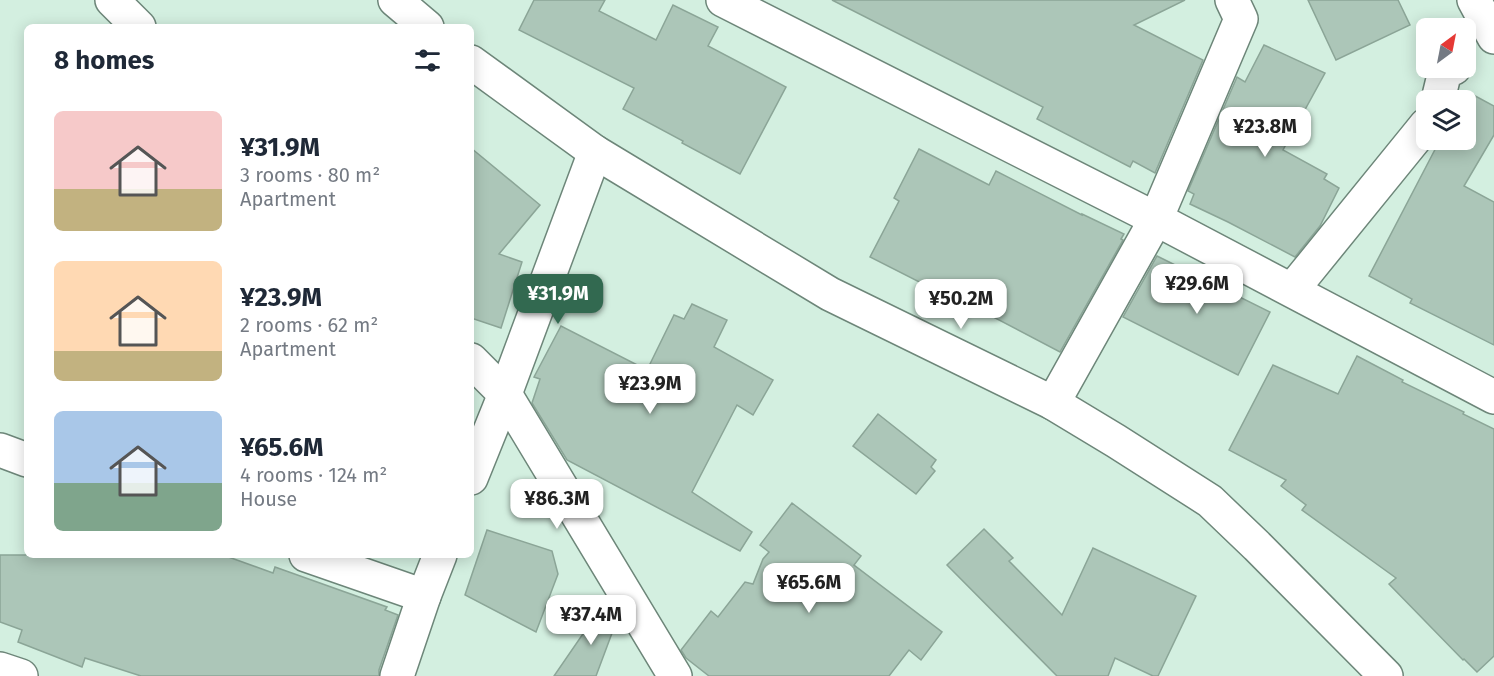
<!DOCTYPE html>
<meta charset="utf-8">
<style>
body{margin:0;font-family:"Fira Sans",sans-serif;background:#f2f2f3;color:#1f2937;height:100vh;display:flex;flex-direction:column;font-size:22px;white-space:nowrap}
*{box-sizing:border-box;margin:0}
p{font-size:20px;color:#747a83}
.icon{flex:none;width:33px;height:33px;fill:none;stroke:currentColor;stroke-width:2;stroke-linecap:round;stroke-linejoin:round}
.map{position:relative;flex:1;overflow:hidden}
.sheet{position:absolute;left:24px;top:24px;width:450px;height:534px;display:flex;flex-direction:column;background:#fff;border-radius:9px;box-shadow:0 3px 15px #0003}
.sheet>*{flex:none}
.needle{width:39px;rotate:32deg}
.controls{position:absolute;left:1416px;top:18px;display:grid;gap:12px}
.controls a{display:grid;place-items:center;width:60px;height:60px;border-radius:9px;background:#fff;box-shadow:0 3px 15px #0003;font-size:30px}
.price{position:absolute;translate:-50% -51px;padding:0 14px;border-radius:12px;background:#fff;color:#222;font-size:20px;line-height:39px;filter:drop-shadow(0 2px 3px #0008)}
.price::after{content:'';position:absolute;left:50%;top:36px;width:18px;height:14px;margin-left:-9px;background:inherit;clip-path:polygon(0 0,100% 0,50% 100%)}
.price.on{background:#326950;color:#fff}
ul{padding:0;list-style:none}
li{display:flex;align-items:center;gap:18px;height:150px;padding:0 30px}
li span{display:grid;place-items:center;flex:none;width:168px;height:120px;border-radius:9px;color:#555}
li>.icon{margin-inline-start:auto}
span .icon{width:72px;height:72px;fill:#fffc;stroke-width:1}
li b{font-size:26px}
h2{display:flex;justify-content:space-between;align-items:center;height:72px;padding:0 30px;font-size:26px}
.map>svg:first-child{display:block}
</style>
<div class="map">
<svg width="1494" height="676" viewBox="0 0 1494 676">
<rect width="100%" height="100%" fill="#d3efe0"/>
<g fill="#acc6b8" stroke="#8ba597" stroke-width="1.5">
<polygon points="534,0 605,0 599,11 656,40 673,5 718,27 708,46 786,87 740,174 682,143 683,141 623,109 634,88 519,30"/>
<polygon points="832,0 1185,0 1134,25 1203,60 1155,173 1133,161 1130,167 1037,119 1043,107"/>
<polygon points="1308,0 1398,0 1410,25 1336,60"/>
<polygon points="1264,45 1325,73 1283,150 1327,174 1324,179 1339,188 1320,226 1295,257 1228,222 1190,204 1194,194 1188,191 1237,77 1245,82"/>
<polygon points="1466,91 1494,106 1494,135 1464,186 1494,202 1494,345 1410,303 1412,299 1369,276 1440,140 1466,140 1466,100 1461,100"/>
<polygon points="471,148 540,205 499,254 522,262 501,328 471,318"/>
<polygon points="919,149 989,185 996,171 1082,215 1082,214 1124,234 1121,239 1123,240 1060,352 938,288 937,291 870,257 899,201 894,198"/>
<polygon points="1157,256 1270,312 1238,375 1123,317"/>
<polygon points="692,304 727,320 714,347 773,380 753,415 737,405 692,492 752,532 740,551 567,460 532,403 540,379 534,377 561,326 647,370 674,315 684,319"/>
<polygon points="1357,356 1403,380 1402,382 1464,412 1463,414 1494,429 1494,656 1477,672 1464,659 1463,660 1389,584 1396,578 1302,510 1306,505 1281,486 1286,480 1229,450 1273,365 1338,394"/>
<polygon points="878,414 936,460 931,467 935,471 916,494 853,446"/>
<polygon points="792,503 861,556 854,565 942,632 921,660 909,650 889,676 709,676 686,658 681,650 711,611 718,617 745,582 753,584 763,559 769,552 760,545"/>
<polygon points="984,529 1013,558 1009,561 1062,615 1093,548 1196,596 1158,676 1153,676 1115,658 1108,676 1057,676 947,565"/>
<polygon points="487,530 552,551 558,574 536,632 465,595"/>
<polygon points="0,555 223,555 273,573 275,567 387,607 385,610 398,615 379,670 379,676 141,676 85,658 82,667 18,642 22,630 0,622"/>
<polygon points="607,599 618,617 596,676 554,676"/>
</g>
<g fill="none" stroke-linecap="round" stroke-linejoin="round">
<g stroke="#6d8679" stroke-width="36">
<g id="minor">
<polyline points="112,0 139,27"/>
<polyline points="395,0 427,27"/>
<polyline points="723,0 1156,219 1494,397"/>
<polyline points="1474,0 1494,37"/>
<polyline points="471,62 595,152 830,294 1053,403 1116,441 1210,501 1257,546 1386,676"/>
<polyline points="1438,100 1445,71 1454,68"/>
<polyline points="1292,290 1426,125"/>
<polyline points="471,360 505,394 675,676"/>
<polyline points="1053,403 1156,219 1241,19 1232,0"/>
<polyline points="0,450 27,460"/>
<polyline points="471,478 505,394 595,152"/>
<polyline points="306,555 424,596"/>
<polyline points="0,669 21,676"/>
<polyline points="397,676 424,596 440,555"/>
</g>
</g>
<use href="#minor" stroke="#fff" stroke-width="33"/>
</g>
</svg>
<div class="controls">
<a><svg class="needle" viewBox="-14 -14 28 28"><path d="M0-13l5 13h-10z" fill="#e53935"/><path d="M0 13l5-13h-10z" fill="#747a83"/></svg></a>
<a><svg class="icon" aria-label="layers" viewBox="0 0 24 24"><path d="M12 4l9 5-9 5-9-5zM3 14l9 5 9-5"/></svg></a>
</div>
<b class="price" style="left:1265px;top:158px">¥23.8M</b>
<b class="price" style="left:1197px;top:315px">¥29.6M</b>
<b class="price on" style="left:558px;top:325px">¥31.9M</b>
<b class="price" style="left:961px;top:330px">¥50.2M</b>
<b class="price" style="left:650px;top:415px">¥23.9M</b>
<b class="price" style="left:557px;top:530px">¥86.3M</b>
<b class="price" style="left:809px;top:614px">¥65.6M</b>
<b class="price" style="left:591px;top:646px">¥37.4M</b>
<section class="sheet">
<h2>8 homes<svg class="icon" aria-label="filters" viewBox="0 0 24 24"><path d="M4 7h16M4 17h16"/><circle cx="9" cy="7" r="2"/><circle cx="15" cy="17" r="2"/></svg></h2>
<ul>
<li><span style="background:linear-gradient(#f6c9c9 65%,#c2b280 0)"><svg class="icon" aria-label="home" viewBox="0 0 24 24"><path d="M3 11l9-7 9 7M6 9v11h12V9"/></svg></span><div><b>¥31.9M</b><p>3 rooms · 80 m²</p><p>Apartment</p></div></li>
<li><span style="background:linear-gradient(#ffd9b3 75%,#c2b280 0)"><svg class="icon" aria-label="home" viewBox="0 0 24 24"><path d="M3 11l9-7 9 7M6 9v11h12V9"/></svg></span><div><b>¥23.9M</b><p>2 rooms · 62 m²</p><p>Apartment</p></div></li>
<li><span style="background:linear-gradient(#a9c7e8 60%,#7fa58c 0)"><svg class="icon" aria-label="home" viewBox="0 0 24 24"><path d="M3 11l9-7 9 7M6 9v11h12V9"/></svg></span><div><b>¥65.6M</b><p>4 rooms · 124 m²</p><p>House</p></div></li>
</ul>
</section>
</div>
